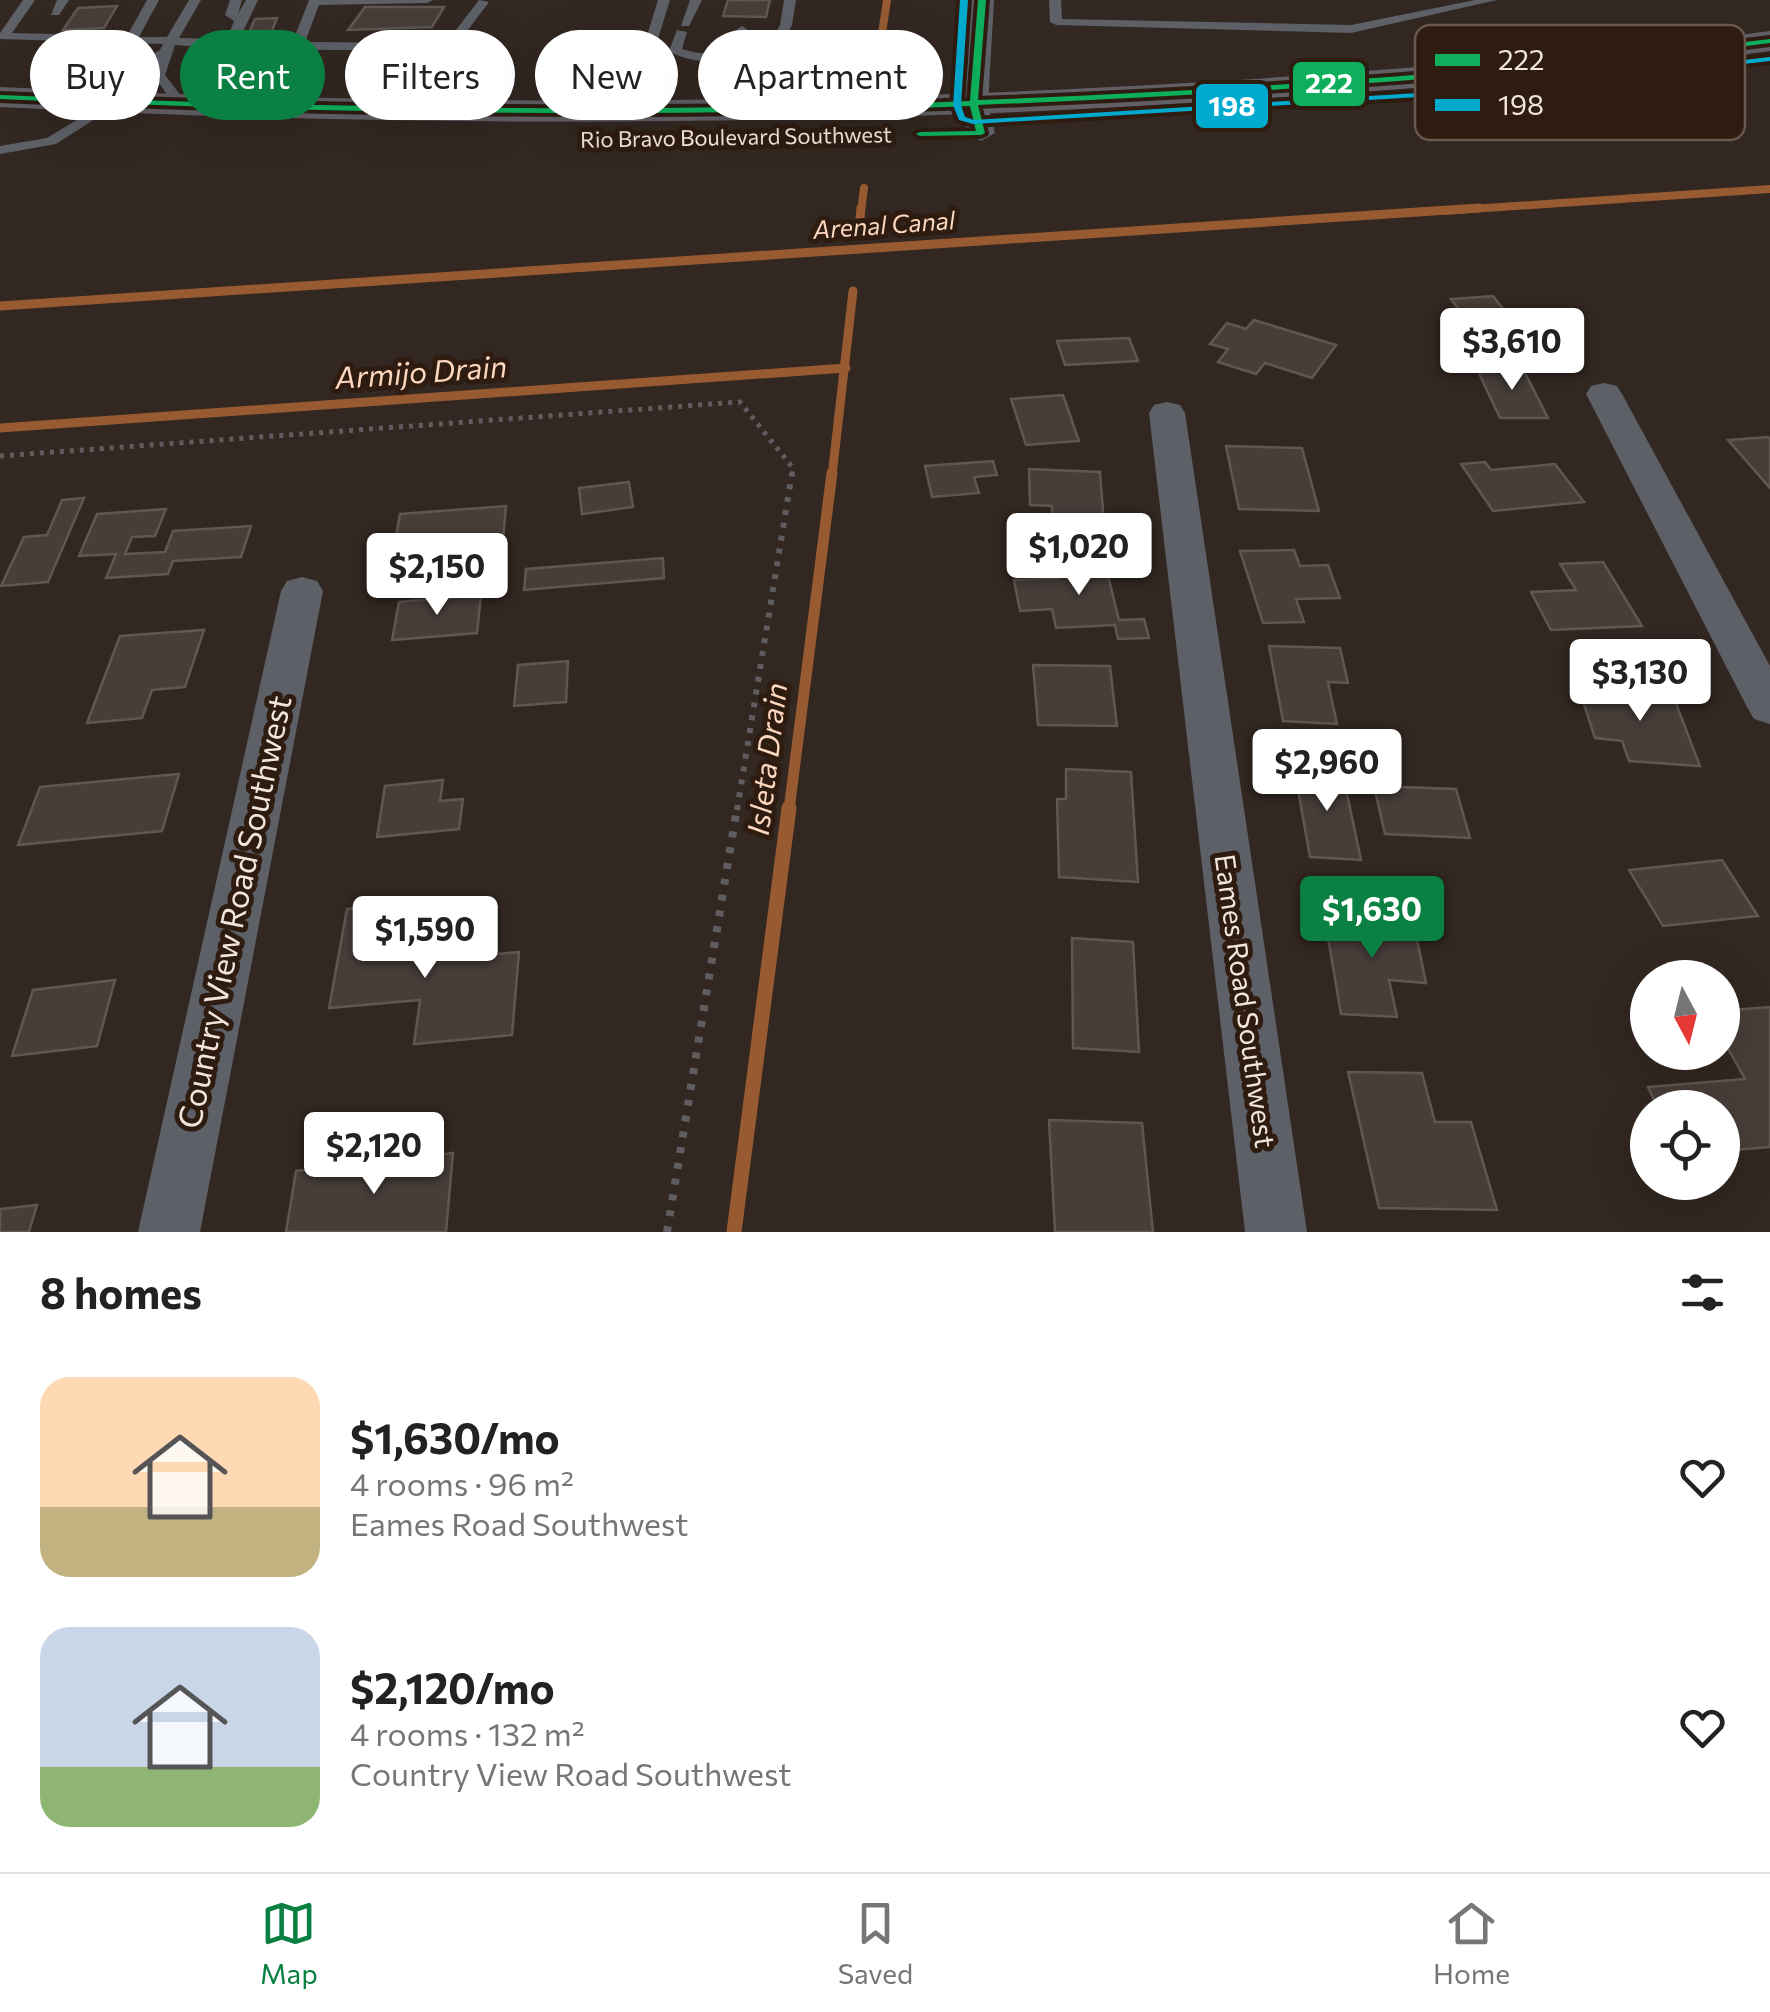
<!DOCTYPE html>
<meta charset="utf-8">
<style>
body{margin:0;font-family:Commissioner,sans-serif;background:#f2f2f2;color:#222;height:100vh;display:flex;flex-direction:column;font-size:38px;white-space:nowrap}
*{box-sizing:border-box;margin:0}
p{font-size:32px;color:#767676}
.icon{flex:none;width:55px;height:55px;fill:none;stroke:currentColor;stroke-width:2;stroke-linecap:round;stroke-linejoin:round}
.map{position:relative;height:1232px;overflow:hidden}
.sheet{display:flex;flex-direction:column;background:#fff;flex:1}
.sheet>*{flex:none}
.guide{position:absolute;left:30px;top:30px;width:1000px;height:90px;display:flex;gap:20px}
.needle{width:65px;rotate:173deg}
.controls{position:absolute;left:1630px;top:960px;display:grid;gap:20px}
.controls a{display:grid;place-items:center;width:110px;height:110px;border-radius:50%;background:#fff;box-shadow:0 10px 40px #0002;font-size:50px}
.price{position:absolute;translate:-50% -85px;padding:0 22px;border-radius:10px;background:#fff;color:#222;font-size:32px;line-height:65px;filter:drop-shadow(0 2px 5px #0008)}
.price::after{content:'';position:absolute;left:50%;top:60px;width:30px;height:22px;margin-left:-15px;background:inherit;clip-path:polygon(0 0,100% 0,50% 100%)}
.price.current{background:#0b8043;color:#fff}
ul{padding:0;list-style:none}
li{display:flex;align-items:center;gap:30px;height:250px;padding:0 40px}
li span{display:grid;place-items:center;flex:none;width:280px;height:200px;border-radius:30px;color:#555}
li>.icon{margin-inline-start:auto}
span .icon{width:120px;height:120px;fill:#fffc;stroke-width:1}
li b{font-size:42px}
h2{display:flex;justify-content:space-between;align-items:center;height:120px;padding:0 40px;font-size:42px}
.tag{padding:0 35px;border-radius:45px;background:#fff;box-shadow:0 10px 40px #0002;font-size:35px;line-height:90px}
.tag.current{background:#0b8043;color:#fff}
.tab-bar{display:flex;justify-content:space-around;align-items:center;height:140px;border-top:2px solid #e0e0e0;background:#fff;font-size:28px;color:#767676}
.tab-bar a{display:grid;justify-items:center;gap:5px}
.tab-bar .current{color:#0b8043}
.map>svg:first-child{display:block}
</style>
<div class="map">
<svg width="1770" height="1232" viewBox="0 0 1770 1232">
<rect width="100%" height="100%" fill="#322721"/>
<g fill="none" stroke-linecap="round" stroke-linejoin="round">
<g stroke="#985b31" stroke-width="8">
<polyline points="879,53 887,0"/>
<polyline points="861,211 864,188"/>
<polyline points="1441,211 1770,189"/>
</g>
<g stroke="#985b31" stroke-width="9">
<polyline points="860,218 861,208"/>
<polyline points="0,306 1479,208"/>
<polyline points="0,428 846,368"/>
<polyline points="832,476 853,291"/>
</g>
<polyline stroke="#985b31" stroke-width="11" points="789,810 832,473"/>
<polyline stroke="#985b31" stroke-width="15" points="734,1232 789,808"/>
</g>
<g fill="#473e39" stroke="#605752" stroke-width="2.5">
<polygon points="728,0 770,0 766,17 723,16"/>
<polygon points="117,6 104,28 63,30 78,8"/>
<polygon points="365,7 444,7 432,27 348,30"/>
<polygon points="277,18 270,36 247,37 255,19"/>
<polygon points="1493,296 1530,343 1486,346 1451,299"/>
<polygon points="1254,320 1336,345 1312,378 1265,363 1256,374 1218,362 1228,349 1210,344 1227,323 1246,329"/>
<polygon points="1129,338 1138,361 1065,365 1057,341"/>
<polygon points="1476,367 1522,367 1548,418 1500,418"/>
<polygon points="1063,395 1079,441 1026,445 1011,399"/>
<polygon points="1768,437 1770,439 1770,488 1728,440"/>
<polygon points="1226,446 1302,448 1319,511 1239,509"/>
<polygon points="993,461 997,475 974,477 979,493 932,497 925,466"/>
<polygon points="1485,462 1491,470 1555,464 1584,502 1493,511 1461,464"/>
<polygon points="1029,469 1100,472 1104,524 1052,523 1052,506 1030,505"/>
<polygon points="629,482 633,507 582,514 579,488"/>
<polygon points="84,498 48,582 1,586 24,537 47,535 62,500"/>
<polygon points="506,506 503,540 394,548 400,514"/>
<polygon points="166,509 155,536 132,537 125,554 165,552 173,531 251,526 241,557 173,561 168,574 106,578 116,554 79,556 97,514"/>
<polygon points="1294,550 1300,566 1328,565 1340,598 1296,599 1304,622 1263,623 1240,551"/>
<polygon points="663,558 664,578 524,590 526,569"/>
<polygon points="1104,559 1119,620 1144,619 1149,638 1118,639 1115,625 1056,628 1052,609 1020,611 1014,580 1060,578 1057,561"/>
<polygon points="1603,562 1642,626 1551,630 1531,592 1576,590 1560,564"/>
<polygon points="481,595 477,633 392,640 399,602"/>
<polygon points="204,630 185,687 152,690 142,718 87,723 120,636"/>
<polygon points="1269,646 1340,648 1348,683 1328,682 1337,724 1283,721"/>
<polygon points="568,661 566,702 514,706 518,665"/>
<polygon points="1033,665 1110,666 1117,726 1038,725"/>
<polygon points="1578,686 1672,693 1700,766 1629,761 1622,741 1595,738"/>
<polygon points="1294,767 1342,770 1361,860 1310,857"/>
<polygon points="1066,769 1131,772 1138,882 1059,877 1057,799 1066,799"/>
<polygon points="179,774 162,831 18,845 40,787"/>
<polygon points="443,780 440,801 463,799 459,829 377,837 385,786"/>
<polygon points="1374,786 1456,789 1470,838 1385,834"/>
<polygon points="1722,860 1758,916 1663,926 1629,870"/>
<polygon points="389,905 383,941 438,936 435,960 519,952 512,1035 414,1044 420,1000 329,1008 347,909"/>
<polygon points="1324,914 1413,920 1426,983 1389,980 1397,1017 1341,1014"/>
<polygon points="1072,938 1133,942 1139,1052 1073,1048"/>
<polygon points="115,980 97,1046 12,1056 33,990"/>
<polygon points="1770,1007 1770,1147 1722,1151 1722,1108 1658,1108 1648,1087 1745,1079 1722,1038 1722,1011"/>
<polygon points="1348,1072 1422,1073 1435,1122 1471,1122 1497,1210 1379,1208"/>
<polygon points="1049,1120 1142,1123 1153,1232 1055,1232"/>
<polygon points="453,1153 446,1232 286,1232 296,1171"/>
<polygon points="37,1205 29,1232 0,1232 0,1209"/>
</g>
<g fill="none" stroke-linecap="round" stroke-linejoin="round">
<polyline stroke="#605d61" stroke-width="5" stroke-dasharray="4 6" stroke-linecap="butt" points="0,456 740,402 793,468 792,476"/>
<polyline stroke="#605d61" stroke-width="6" stroke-dasharray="5 8" stroke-linecap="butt" points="737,810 792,473"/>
<polyline stroke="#605d61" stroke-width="8" stroke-dasharray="6 10" stroke-linecap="butt" points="667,1232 737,808"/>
<g fill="#5e6068" fill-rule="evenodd">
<polygon points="23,0 35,0 12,33 127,36 147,0 159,0 139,37 167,37 189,0 201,0 179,38 227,39 234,21 225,15 230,0 242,0 238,14 246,0 258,0 239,40 293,41 309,0 433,0 427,3 319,5 305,42 446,43 479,0 489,2 453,50 449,51 231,49 175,45 165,75 188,105 182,109 177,108 153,75 156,62 123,82 55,100 55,94 115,76 160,50 163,44 0,39 0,33"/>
<polygon points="57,0 69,0 59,15 51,15"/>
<polygon points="658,0 670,0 656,45 650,49 644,45"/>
<polygon points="690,0 702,0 689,26 681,26"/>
<path d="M784,0h12l-4,25 -16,29c-32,6 -78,15 -107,-3l8,-21 10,2 -5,17c19,6 36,7 53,-5l1,-14 6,-4 6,4 -1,15 -6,6 27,-3 12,-23z"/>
<polygon points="1049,0 1061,0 1062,19 1351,25 1475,0 1497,0 1351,33 1056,25 1050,22"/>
<polygon points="111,99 117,103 115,106 56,144 0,154 0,146 47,138"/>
</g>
<g fill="#5e6068" fill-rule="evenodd">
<polygon points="970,0 994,0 988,105 995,133 981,141 967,133 960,105"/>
<polygon points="1604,383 1617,386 1622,394 1770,666 1770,724 1754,719 1747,707 1586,394 1591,386"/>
<polygon points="1167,402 1180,405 1185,413 1307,1232 1245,1232 1149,413 1154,405"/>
<polygon points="302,577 317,581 323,591 200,1232 138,1232 281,591 287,581"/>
</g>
<path fill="#615e66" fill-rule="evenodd" d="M1770,31v20c-177,24 -354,38 -532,49 -413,27 -825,28 -1238,7v-20c413,19 825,19 1238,-7 178,-12 355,-25 532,-49z"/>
<g stroke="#2e1c11" stroke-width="8">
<path id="bus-1" d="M978,0h8l-8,100c265,-10 529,-28 792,-61v4c-263,34 -527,51 -792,62l7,28 -4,2 -61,1 -4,-2 4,-2 56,-1 -6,-25c-323,13 -647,7 -970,-7v-4c323,13 647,19 970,6z"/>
</g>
<g stroke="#2e1c11" stroke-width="8">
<polygon id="bus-2" points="960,0 968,0 961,105 965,117 974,120 1501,88 1770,57 1770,61 1501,92 973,124 959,120 953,105"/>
</g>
<use href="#bus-1" fill="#0daf5c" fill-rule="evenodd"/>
<use href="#bus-2" fill="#00a9ce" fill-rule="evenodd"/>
</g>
<g text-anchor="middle" stroke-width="10" stroke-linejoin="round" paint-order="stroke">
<g font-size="22" fill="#f2e5dd" stroke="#2e1c11">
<text transform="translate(736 137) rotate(-1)" y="8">Rio Bravo Boulevard Southwest</text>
</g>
<g font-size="25" font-style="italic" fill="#fed7bf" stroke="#2e1c11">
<text transform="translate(884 225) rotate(-4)" y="9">Arenal Canal</text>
</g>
<g font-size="28" fill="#f2e5dd" stroke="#2e1c11">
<text transform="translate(1245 1001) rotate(82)" y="10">Eames Road Southwest</text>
</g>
<g font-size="30" font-style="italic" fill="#fed7bf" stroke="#2e1c11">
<text transform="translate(421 373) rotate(-4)" y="10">Armijo Drain</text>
<text transform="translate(768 759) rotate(-83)" y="10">Isleta Drain</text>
</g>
<g font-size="32" fill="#f2e5dd" stroke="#2e1c11">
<text transform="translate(235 912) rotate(-78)" y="11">Country View Road Southwest</text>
</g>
</g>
<rect x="1415" y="25" width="330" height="115" rx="15" fill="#2e1c11" stroke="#69584e" stroke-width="2.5"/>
<rect x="1435" y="54" width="45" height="12" fill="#0daf5c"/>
<rect x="1435" y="99" width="45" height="12" fill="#00a9ce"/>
<g font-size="28" fill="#f2e5dd">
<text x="1498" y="70">222</text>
<text x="1498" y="115">198</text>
</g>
<g stroke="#2e1c11" stroke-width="4">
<rect x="1291" y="60" width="76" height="48" rx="10" fill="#0daf5c"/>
<rect x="1194" y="82" width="76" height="48" rx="10" fill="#00a9ce"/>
</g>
<g font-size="28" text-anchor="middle" font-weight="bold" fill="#fff">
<text x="1329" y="93">222</text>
<text x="1232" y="116">198</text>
</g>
</svg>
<div class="controls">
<a><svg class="needle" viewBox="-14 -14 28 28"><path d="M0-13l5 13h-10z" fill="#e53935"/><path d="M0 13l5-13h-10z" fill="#767676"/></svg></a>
<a><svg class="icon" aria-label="locate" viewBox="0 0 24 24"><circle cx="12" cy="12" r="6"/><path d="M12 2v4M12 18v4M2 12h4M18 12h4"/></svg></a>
</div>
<b class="price" style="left:1512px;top:393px">$3,610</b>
<b class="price" style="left:1079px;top:598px">$1,020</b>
<b class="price" style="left:437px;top:618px">$2,150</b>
<b class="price" style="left:1640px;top:724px">$3,130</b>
<b class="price" style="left:1327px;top:814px">$2,960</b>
<b class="price current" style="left:1372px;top:961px">$1,630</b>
<b class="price" style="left:425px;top:981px">$1,590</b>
<b class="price" style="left:374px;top:1197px">$2,120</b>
<div class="guide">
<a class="tag">Buy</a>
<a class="tag current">Rent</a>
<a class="tag">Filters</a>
<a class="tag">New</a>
<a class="tag">Apartment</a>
</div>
</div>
<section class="sheet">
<h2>8 homes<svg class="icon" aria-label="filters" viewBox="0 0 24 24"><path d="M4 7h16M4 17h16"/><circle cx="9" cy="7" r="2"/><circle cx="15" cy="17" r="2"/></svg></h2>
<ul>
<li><span style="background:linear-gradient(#ffd9b3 65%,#c2b280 0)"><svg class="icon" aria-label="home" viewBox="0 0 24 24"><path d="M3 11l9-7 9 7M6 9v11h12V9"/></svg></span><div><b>$1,630/mo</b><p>4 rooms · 96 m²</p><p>Eames Road Southwest</p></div><svg class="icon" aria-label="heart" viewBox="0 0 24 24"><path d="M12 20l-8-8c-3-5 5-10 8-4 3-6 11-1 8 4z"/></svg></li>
<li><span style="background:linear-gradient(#c9d6e8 70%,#8fb573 0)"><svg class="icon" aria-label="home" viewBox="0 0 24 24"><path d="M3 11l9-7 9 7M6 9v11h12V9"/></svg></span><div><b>$2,120/mo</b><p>4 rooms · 132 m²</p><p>Country View Road Southwest</p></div><svg class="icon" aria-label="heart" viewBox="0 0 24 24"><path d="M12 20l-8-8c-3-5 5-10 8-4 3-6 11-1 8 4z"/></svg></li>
</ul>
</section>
<nav class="tab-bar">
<a class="current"><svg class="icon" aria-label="map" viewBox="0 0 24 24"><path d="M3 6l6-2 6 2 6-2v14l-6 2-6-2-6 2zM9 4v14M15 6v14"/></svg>Map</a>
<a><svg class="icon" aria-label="saved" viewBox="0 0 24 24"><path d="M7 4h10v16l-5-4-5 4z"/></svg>Saved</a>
<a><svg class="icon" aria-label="home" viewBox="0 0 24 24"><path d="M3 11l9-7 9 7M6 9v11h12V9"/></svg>Home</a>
</nav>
